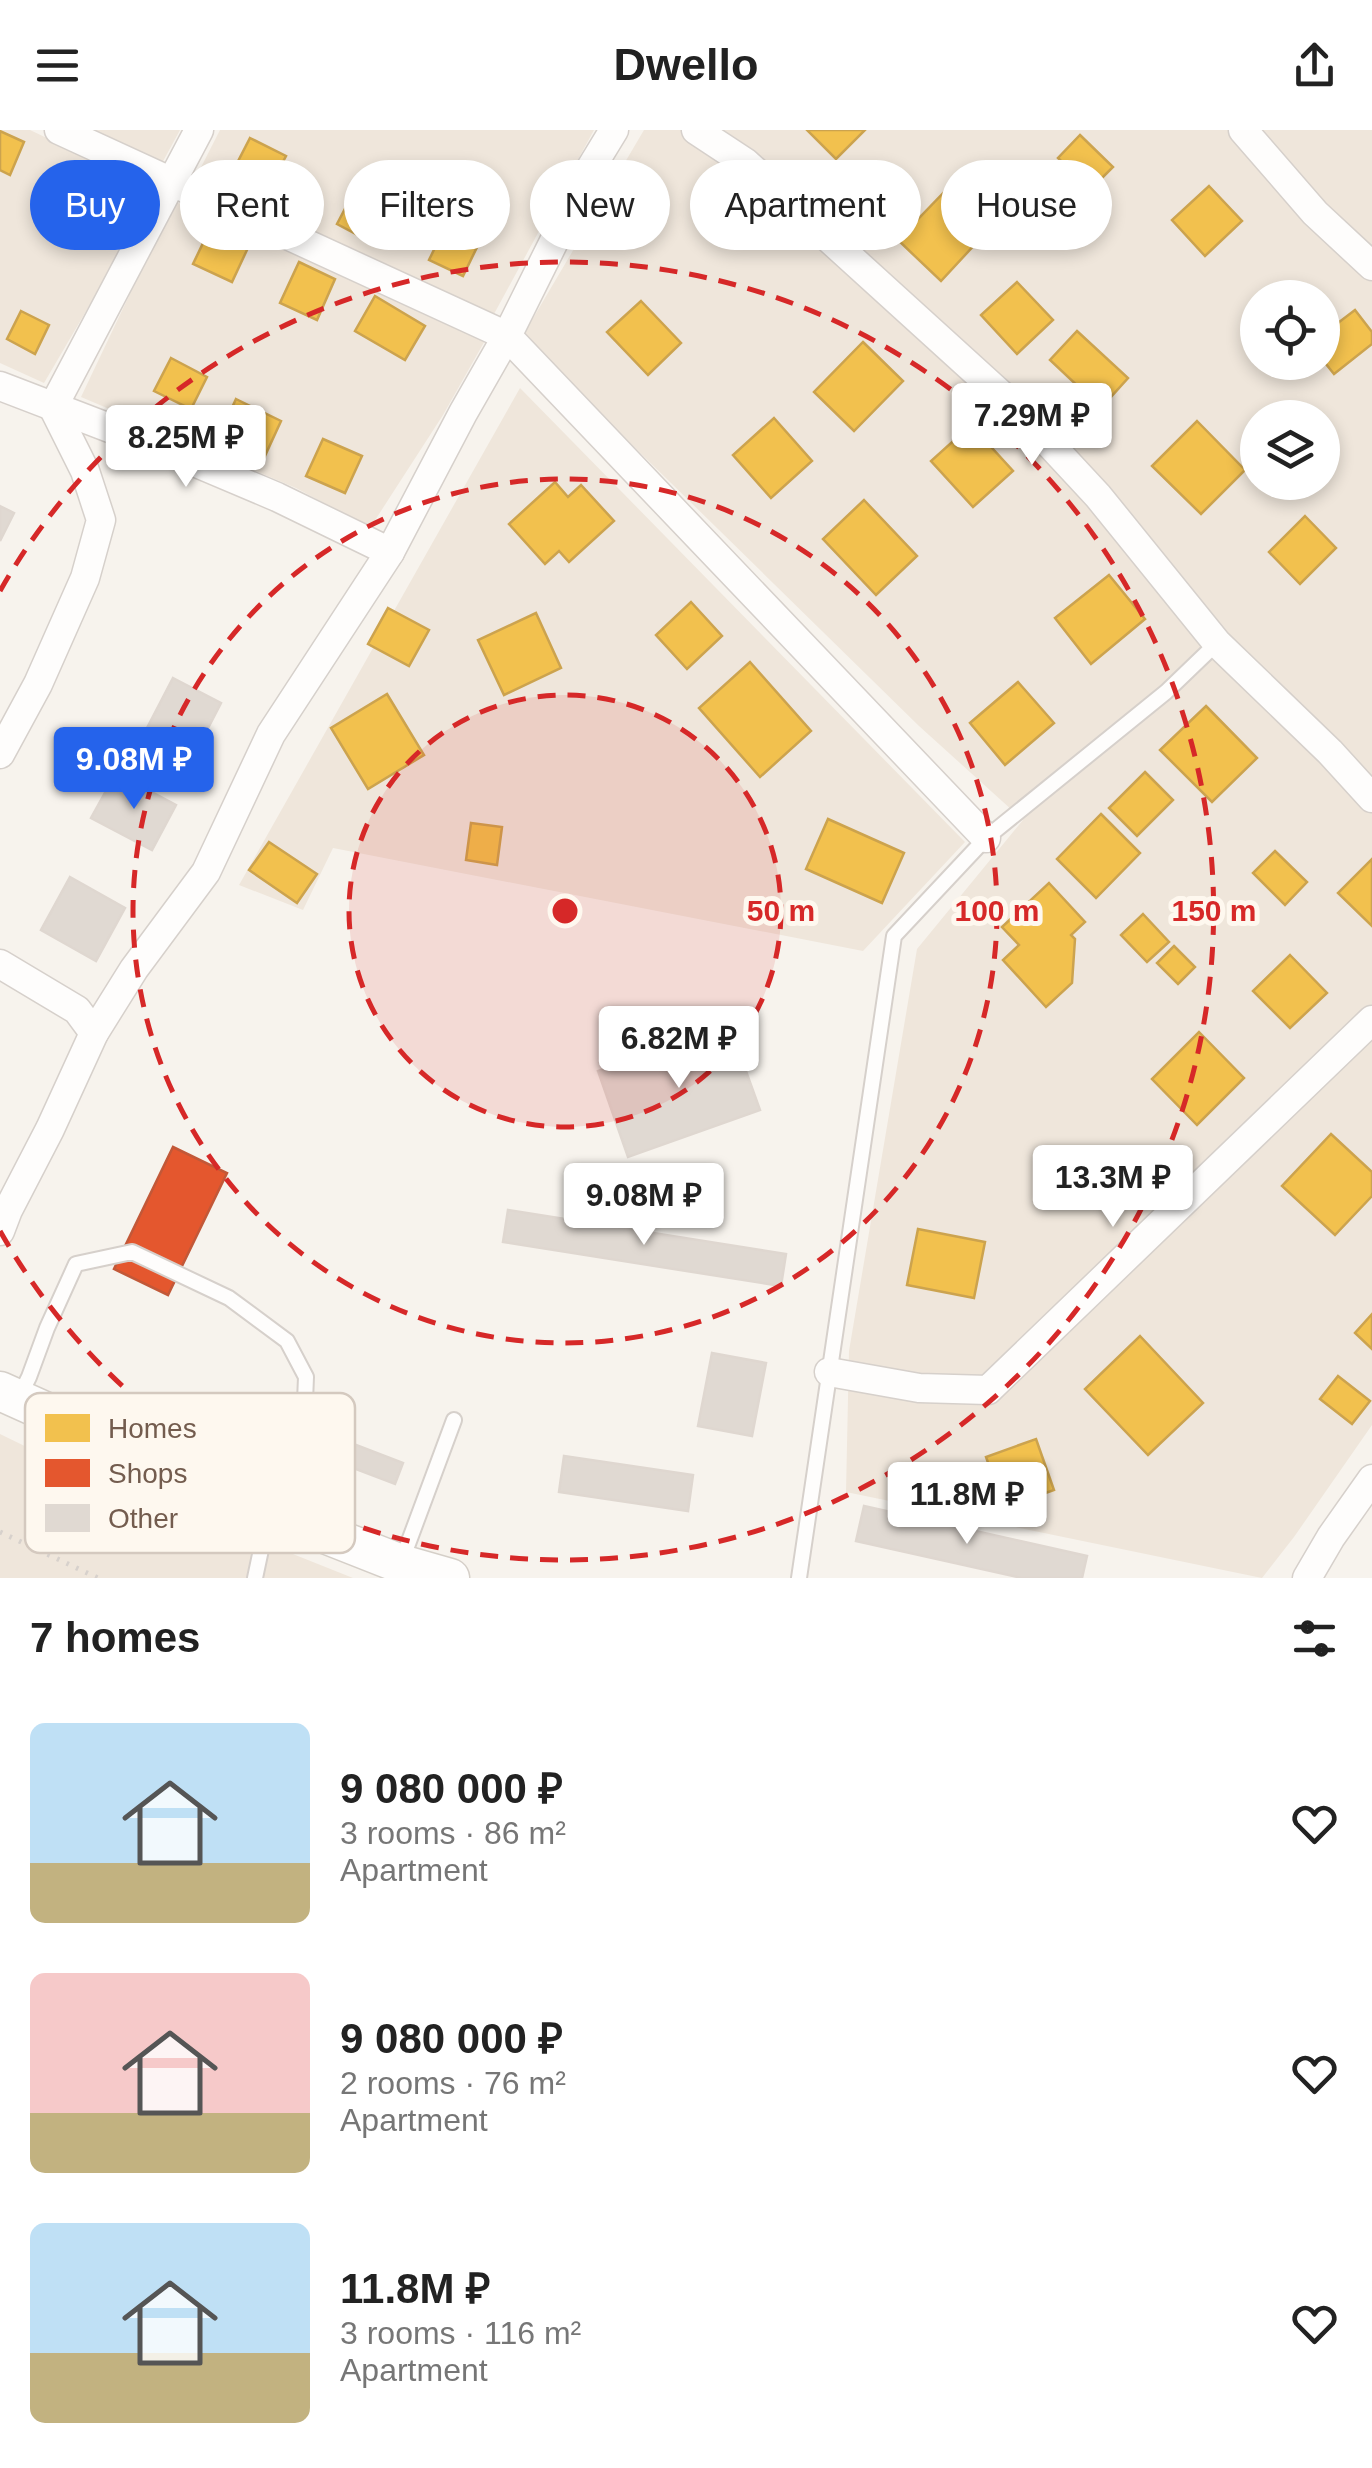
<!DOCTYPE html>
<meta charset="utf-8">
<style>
body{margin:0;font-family:Helvetica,sans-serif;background:#f2f2f2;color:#222;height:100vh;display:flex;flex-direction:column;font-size:38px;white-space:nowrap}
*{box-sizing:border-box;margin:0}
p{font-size:32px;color:#767676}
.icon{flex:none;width:55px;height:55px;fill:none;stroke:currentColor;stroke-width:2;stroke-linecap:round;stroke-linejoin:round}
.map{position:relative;height:1448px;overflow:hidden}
.details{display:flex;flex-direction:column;background:#fff;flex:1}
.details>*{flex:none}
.banner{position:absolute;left:30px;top:30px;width:1312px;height:90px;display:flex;gap:20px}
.buttons{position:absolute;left:1240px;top:150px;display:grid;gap:20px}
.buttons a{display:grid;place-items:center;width:100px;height:100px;border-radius:50%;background:#fff;box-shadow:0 5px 15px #0003;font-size:50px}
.price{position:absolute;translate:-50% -85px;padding:0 22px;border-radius:10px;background:#fff;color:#222;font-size:32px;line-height:65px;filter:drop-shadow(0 2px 5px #0008)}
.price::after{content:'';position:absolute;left:50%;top:60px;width:30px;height:22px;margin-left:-15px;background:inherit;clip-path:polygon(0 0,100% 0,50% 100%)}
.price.current{background:#2563eb;color:#fff}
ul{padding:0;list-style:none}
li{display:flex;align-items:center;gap:30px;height:250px;padding:0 30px}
li span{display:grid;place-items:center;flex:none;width:280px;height:200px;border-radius:15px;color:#555}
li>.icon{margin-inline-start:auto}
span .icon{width:120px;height:120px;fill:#fffc;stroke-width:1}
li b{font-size:42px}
h2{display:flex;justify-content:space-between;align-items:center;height:120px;padding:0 30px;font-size:42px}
.chip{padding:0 35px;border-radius:45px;background:#fff;box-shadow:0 5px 15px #0003;font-size:35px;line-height:90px}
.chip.current{background:#2563eb;color:#fff}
header{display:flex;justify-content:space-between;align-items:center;height:130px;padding:0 30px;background:#fff;font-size:45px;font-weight:800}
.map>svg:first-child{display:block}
</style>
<header><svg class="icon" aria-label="menu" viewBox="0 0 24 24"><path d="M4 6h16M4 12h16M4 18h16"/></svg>Dwello<svg class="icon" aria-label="share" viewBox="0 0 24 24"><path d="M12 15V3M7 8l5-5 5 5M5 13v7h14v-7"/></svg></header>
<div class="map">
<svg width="1372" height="1448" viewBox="0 0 1372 1448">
<rect width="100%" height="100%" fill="#f7f3ed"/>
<g fill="#efe6db" fill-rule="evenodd">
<polygon points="0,0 30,0 152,58 99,159 44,253 0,233"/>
<polygon points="91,0 180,0 161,35"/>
<polygon points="220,0 594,0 494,184 195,49"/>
<path d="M644,0h728v1295l-78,112 -32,41 -416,-86 3,-141 68,-402 106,-129 -104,-94 -397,-389zM1258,168h64v64h-64zM1258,288h64v64h-64z"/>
<polygon points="174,71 487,207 443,285 370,398 296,358 81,267"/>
<polygon points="520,258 965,712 863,821 333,718 303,780 239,755"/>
<polygon points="0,1304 39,1323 353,1448 0,1448"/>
</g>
<g fill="#f2c14e" stroke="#cca34e" stroke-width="2.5">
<polygon points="807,0 865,0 836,29"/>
<polygon points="0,1 24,12 10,45 0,40"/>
<polygon points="1080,5 1113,37 1090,60 1058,28"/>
<polygon points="250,8 286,26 268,60 233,41"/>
<polygon points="67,37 88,49 68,83 47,70"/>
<polygon points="358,54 392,72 371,112 337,94"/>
<polygon points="1209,56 1242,91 1205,126 1172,90"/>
<polygon points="949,57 991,97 941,151 898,110"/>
<polygon points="215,88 253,107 232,152 193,134"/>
<polygon points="446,95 480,111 463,146 429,130"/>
<polygon points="299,132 335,149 317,190 280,173"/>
<polygon points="1017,152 1053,190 1017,224 981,185"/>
<polygon points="375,166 425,196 405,230 355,201"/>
<polygon points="641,171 681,213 648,245 607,202"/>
<polygon points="1355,180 1372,202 1372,214 1334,244 1322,229 1322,205"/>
<polygon points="21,181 49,195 35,224 7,209"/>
<polygon points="1077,201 1128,248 1101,278 1050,230"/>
<polygon points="863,212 903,251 854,301 814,262"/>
<polygon points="171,228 207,247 191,279 154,261"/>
<polygon points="236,269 281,291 264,328 219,306"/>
<polygon points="774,288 812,331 771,368 733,325"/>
<polygon points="1197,291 1245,340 1201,384 1152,336"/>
<polygon points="971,295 1013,341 973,377 931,331"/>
<polygon points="323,309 362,326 345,363 306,346"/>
<polygon points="555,352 568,367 581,355 614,391 569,432 559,421 545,434 509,394"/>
<polygon points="864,370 917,426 876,465 823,409"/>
<polygon points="1305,386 1336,418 1300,454 1269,422"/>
<polygon points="1109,445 1145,489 1091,534 1055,488"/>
<polygon points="691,472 722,506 687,539 656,505"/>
<polygon points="388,478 429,500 409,536 368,514"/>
<polygon points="536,483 561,538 504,565 478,510"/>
<polygon points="750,532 811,601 760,647 699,578"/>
<polygon points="1018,552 1054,593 1005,635 970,593"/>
<polygon points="387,564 424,625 368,659 331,598"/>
<polygon points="1206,576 1257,628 1212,672 1160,620"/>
<polygon points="1145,642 1173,670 1137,706 1109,678"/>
<polygon points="1101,684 1140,723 1096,768 1057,729"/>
<polygon points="828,689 904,723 882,773 806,739"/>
<polygon points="471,693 502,697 497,735 466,730"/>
<polygon points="269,712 317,744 297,773 249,740"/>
<polygon points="1275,721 1307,752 1285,775 1253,743"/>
<polygon points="1372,729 1372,796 1338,763"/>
<polygon points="1049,753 1085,792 1071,805 1075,809 1072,853 1046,877 1003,830 1019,815 1002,797"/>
<polygon points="1143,784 1169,812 1147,832 1121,805"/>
<polygon points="1174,816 1195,837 1178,854 1157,833"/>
<polygon points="1290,825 1327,863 1290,898 1253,861"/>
<polygon points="1199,902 1244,948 1197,995 1152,949"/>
<polygon points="1331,1004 1372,1042 1372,1066 1335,1105 1282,1056"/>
<polygon points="918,1099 985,1112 974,1168 907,1155"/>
<polygon points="1372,1184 1372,1219 1355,1203"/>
<polygon points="1140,1206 1203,1273 1148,1325 1085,1259"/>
<polygon points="1338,1246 1370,1271 1352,1294 1320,1269"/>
<polygon points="1036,1309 1054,1360 1004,1378 986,1327"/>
</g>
<polygon fill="#e4572e" stroke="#c25838" stroke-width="2.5" points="173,1017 227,1043 168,1165 114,1139"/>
<g fill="#e0d9d2" stroke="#dfd7d0" stroke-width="2.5">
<polygon points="0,376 14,383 0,411"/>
<polygon points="173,548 221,573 194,625 146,600"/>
<polygon points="116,643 176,675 152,720 91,688"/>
<polygon points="70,747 125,778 96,831 41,800"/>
<polygon points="729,894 760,980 628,1027 598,941"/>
<polygon points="508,1080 786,1124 781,1156 503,1112"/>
<polygon points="712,1223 766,1233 752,1306 698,1296"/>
<polygon points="356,1315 403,1333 395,1354 348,1336"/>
<polygon points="564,1326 693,1345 688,1381 559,1362"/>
<polygon points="864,1376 1087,1426 1082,1448 1022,1448 856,1411"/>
</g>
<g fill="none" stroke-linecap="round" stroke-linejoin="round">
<g stroke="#d6d0cb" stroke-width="18">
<g id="lane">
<polyline points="18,1269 29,1247 47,1198 76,1134 132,1122 229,1168 287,1211 306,1247 304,1295 269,1382 255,1448"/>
<polyline points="402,1430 454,1290"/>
<polyline points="799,1448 894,806 986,708 1166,562 1217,513"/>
</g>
</g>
<g stroke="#d6d0cb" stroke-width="31">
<g id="street">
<polyline points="59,0 507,206 986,708"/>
<polyline points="696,0 746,33 1020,282 1098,366 1217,513 1330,622 1372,668"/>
<polyline points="1243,0 1315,83 1372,136"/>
<polyline points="0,256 159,317 277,367 390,422"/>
<polyline points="0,624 38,554 85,448 101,390 85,341 53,277 199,0"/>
<polyline points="0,834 77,880 94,903"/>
<polyline points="0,1101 8,1080 50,999 94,903 134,839 206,742 271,604 390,422 463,283 507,206 589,41 614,0"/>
<polyline points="829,1242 919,1258 988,1260 1372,890"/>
<polyline points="1307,1448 1331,1407 1372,1349"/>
</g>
</g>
<g stroke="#d5cfc8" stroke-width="41">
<polyline id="secondary" points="0,1261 269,1382 401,1434 450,1448"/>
</g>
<polyline stroke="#d7d1cc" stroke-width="5" stroke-dasharray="2.5 8" stroke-linecap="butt" points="0,1402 98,1448"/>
<use href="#lane" stroke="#fefdfc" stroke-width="14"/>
<use href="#street" stroke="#fefdfc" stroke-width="28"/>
<use href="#secondary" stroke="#fefdfc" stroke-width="38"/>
</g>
<circle cx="565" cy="781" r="216" fill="#d62828" fill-opacity=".12"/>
<g fill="none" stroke="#d62828" stroke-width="5" stroke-dasharray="18 12">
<circle cx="565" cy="781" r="216"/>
<circle cx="565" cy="781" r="432"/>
<path d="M0 461A649 649 0 1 1 0 1101"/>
</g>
<rect x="25" y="1263" width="330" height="160" rx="15" fill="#fef8ef" stroke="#d4c9bf" stroke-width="2.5"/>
<rect x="45" y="1284" width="45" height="28" fill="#f2c14e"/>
<rect x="45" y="1329" width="45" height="28" fill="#e4572e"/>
<rect x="45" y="1374" width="45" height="28" fill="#e0d9d2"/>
<g font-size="28" fill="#735c4e">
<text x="108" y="1308">Homes</text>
<text x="108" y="1353">Shops</text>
<text x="108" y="1398">Other</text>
</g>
<circle cx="565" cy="781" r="15" fill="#d62828" stroke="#fef8ef" stroke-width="5"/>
<g font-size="30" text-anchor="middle" font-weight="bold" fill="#d62828" stroke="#fef8ef" stroke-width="10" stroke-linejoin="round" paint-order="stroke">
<text x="781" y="791">50 m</text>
<text x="997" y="791">100 m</text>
<text x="1214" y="791">150 m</text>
</g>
</svg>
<div class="buttons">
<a><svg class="icon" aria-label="locate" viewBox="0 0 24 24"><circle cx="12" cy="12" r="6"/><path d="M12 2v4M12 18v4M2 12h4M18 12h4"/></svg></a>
<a><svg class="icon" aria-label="layers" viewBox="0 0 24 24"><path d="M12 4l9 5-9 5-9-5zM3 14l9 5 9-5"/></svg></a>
</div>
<b class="price" style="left:1032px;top:338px">7.29M ₽</b>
<b class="price" style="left:186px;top:360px">8.25M ₽</b>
<b class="price current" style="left:134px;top:682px">9.08M ₽</b>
<b class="price" style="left:679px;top:961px">6.82M ₽</b>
<b class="price" style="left:1113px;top:1100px">13.3M ₽</b>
<b class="price" style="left:644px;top:1118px">9.08M ₽</b>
<b class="price" style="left:967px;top:1417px">11.8M ₽</b>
<div class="banner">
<a class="chip current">Buy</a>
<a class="chip">Rent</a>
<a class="chip">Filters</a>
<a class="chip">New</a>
<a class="chip">Apartment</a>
<a class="chip">House</a>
</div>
</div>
<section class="details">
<h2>7 homes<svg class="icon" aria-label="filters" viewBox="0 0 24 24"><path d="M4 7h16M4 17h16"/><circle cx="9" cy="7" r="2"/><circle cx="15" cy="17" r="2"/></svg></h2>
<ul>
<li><span style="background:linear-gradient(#bfe0f5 70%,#c2b280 0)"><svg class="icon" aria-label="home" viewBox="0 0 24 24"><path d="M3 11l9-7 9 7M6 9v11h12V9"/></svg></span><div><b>9 080 000 ₽</b><p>3 rooms · 86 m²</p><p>Apartment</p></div><svg class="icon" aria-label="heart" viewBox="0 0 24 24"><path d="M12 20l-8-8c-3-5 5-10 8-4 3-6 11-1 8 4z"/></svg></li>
<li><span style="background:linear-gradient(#f6c9c9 70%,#c2b280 0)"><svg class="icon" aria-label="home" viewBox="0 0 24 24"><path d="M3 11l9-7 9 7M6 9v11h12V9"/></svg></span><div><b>9 080 000 ₽</b><p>2 rooms · 76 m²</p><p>Apartment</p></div><svg class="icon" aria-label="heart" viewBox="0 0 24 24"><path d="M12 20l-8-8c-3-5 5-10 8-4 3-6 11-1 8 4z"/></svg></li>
<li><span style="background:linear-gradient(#bfe0f5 65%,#c2b280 0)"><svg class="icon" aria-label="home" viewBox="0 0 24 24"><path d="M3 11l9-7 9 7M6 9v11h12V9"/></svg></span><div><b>11.8M ₽</b><p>3 rooms · 116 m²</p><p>Apartment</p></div><svg class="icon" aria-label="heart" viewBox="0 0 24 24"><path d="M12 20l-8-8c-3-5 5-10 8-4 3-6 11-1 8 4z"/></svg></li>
</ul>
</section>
